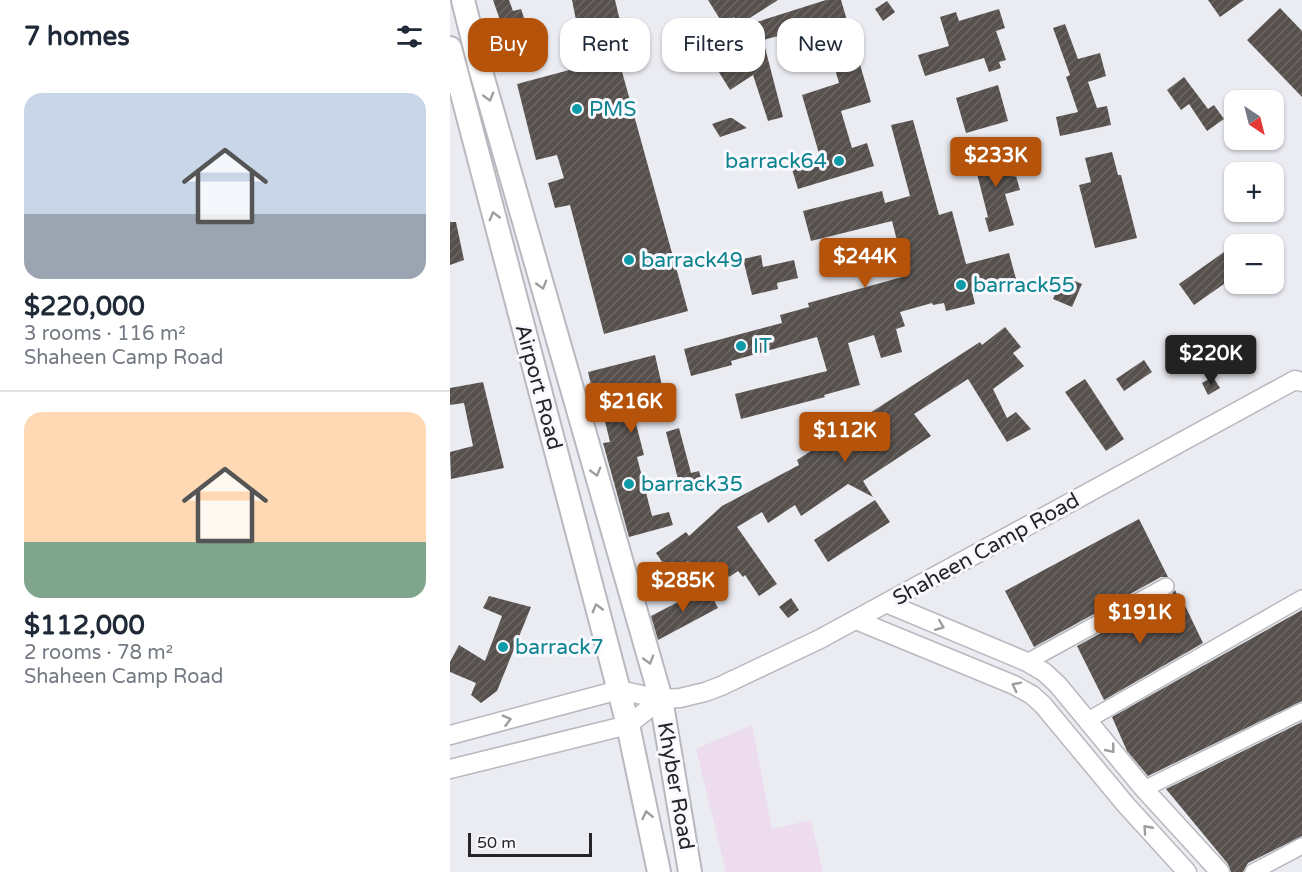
<!DOCTYPE html>
<meta charset="utf-8">
<style>
body{margin:0;font-family:"Varela Round",sans-serif;background:#f2f2f3;color:#1f2937;height:100vh;display:flex;flex-direction:column;font-size:22px;white-space:nowrap}
*{box-sizing:border-box;margin:0}
p{font-size:20px;color:#747a83}
.icon{flex:none;width:33px;height:33px;fill:none;stroke:currentColor;stroke-width:2;stroke-linecap:round;stroke-linejoin:round}
.map{position:relative;flex:1;overflow:hidden}
.sheet{display:flex;flex-direction:column;background:#fff;width:450px}
.sheet>*{flex:none}
.hud{position:absolute;left:18px;top:18px;width:570px;height:54px;display:flex;gap:12px}
.needle{width:39px;rotate:145deg}
.fabs{position:absolute;left:774px;top:90px;display:grid;gap:12px}
.fabs a{display:grid;place-items:center;width:60px;height:60px;border-radius:12px;background:#fff;box-shadow:0 2px 4px #0004;font-size:30px}
.scale{position:absolute;left:18px;bottom:15px;width:124px;box-sizing:border-box;padding-left:6px;border:3px solid #252527;border-top:0;font-size:16px;line-height:21px;white-space:nowrap;color:#252527;-webkit-text-stroke:4px #f8f9fe;paint-order:stroke}
.price{position:absolute;translate:-50% -51px;padding:0 14px;border-radius:6px;background:#b45309;color:#fff;font-size:20px;line-height:39px;filter:drop-shadow(0 2px 3px #0008)}
.price::after{content:'';position:absolute;left:50%;top:36px;width:18px;height:14px;margin-left:-9px;background:inherit;clip-path:polygon(0 0,100% 0,50% 100%)}
.price.current{background:#222;color:#fff}
ul{padding:0;list-style:none}
li{display:grid;align-content:center;gap:12px;height:318px;padding:0 24px}
li+li{border-top:2px solid #e0e1e3}
li span{display:grid;place-items:center;height:186px;border-radius:18px;color:#555}
li>.icon{margin-inline-start:auto}
span .icon{width:108px;height:108px;fill:#fffc;stroke-width:1}
li b{font-size:26px}
h2{display:flex;justify-content:space-between;align-items:center;height:72px;padding:0 24px;font-size:26px}
.tag{padding:0 21px;border-radius:18px;background:#fff;box-shadow:0 2px 4px #0004;font-size:21px;line-height:54px}
.tag.current{background:#b45309;color:#fff}
main{display:flex;flex:1;min-height:0}
.map>svg:first-child{display:block}
</style>
<main>
<section class="sheet">
<h2>7 homes<svg class="icon" aria-label="filters" viewBox="0 0 24 24"><path d="M4 7h16M4 17h16"/><circle cx="9" cy="7" r="2"/><circle cx="15" cy="17" r="2"/></svg></h2>
<ul>
<li><span style="background:linear-gradient(#c9d6e8 65%,#9aa5b1 0)"><svg class="icon" aria-label="home" viewBox="0 0 24 24"><path d="M3 11l9-7 9 7M6 9v11h12V9"/></svg></span><div><b>$220,000</b><p>3 rooms · 116 m²</p><p>Shaheen Camp Road</p></div></li>
<li><span style="background:linear-gradient(#ffd9b3 70%,#7fa58c 0)"><svg class="icon" aria-label="home" viewBox="0 0 24 24"><path d="M3 11l9-7 9 7M6 9v11h12V9"/></svg></span><div><b>$112,000</b><p>2 rooms · 78 m²</p><p>Shaheen Camp Road</p></div></li>
</ul>
</section>
<div class="map">
<svg width="852" height="872" viewBox="0 0 852 872">
<defs>
<pattern id="building-hatch" width="6" height="6" patternUnits="userSpaceOnUse" patternTransform="scale(1.5)"><rect width="6" height="6" fill="#57514e"/><path d="M-1 1l2-2M0 6l6-6M5 7l2-2" fill="none" stroke="#6c6764"/></pattern>
</defs>
<rect width="100%" height="100%" fill="#ebecf2"/>
<polygon fill="#ecdcee" points="302,725 322,829 361,820 373,872 276,872 246,749"/>
<g fill="url(#building-hatch)">
<polygon points="43,0 59,0 63,11 71,9 82,41 60,49"/>
<polygon points="122,0 165,0 170,21 128,30"/>
<polygon points="258,0 328,0 287,26 284,17 273,24"/>
<polygon points="376,0 391,0 421,102 391,111 402,148 417,143 424,166 348,189 341,166 370,157 352,95 389,83 381,55 343,67 332,35 313,40 333,117 318,121 303,75 280,90 262,61 292,41 288,28"/>
<polygon points="758,0 794,0 770,17"/>
<polygon points="437,1 445,12 433,21 425,9"/>
<polygon points="830,8 852,31 852,97 797,40"/>
<polygon points="549,9 555,28 546,31 556,60 549,62 551,68 539,72 534,58 475,76 468,55 499,46 490,17 506,12 509,21"/>
<polygon points="615,24 628,59 650,53 656,76 638,82 647,108 657,106 661,125 610,136 606,117 628,112 616,77 620,75 603,28"/>
<polygon points="168,57 238,311 154,334 120,205 105,208 98,183 114,178 107,155 86,160 67,84"/>
<polygon points="734,77 758,109 764,105 774,119 757,131 739,104 731,110 717,90"/>
<polygon points="548,85 558,121 516,133 506,98"/>
<polygon points="279,118 282,118 297,128 270,137 262,124"/>
<polygon points="463,120 489,215 502,211 516,264 559,253 566,279 522,291 525,304 496,311 494,303 483,305 482,303 450,312 455,326 446,329 452,352 431,358 424,335 398,343 410,385 374,395 375,397 291,419 285,394 377,371 367,337 281,361 282,365 241,376 234,349 332,323 330,315 359,307 358,303 456,276 442,221 361,241 353,211 432,191 435,203 460,196 441,125"/>
<polygon points="555,149 564,177 566,176 570,190 555,194 564,225 539,232 535,218 538,217 523,158"/>
<polygon points="662,152 668,175 671,175 687,238 645,248 629,185 641,182 635,158"/>
<polygon points="0,222 6,222 14,260 0,265"/>
<polygon points="774,252 784,267 784,277 744,305 729,284"/>
<polygon points="311,255 313,267 344,260 348,278 327,283 328,289 302,295 293,259"/>
<polygon points="613,276 632,284 622,307 603,299"/>
<polygon points="555,327 571,347 563,353 574,366 543,389 557,418 566,412 581,429 557,442 518,379 464,414 481,436 413,481 423,497 398,484 351,516 345,505 318,523 312,512 287,527 327,584 309,596 295,575 293,577 288,571 279,577 275,571 255,585 238,561 220,573 206,553 236,532 239,536 272,506 349,465 347,460 530,342 532,345"/>
<polygon points="205,355 218,412 185,420 194,455 187,457 202,516 219,512 223,525 179,537 153,443 160,442 147,388 142,389 138,372"/>
<polygon points="694,360 702,372 674,391 666,379"/>
<polygon points="763,377 770,388 758,395 752,383"/>
<polygon points="635,379 674,439 656,451 615,392"/>
<polygon points="33,382 54,468 1,479 0,452 23,446 14,403 0,405 0,388"/>
<polygon points="229,428 241,473 249,471 253,485 231,491 216,432"/>
<polygon points="425,500 440,522 378,562 364,540"/>
<polygon points="689,519 718,577 711,577 584,647 555,591"/>
<polygon points="257,587 268,608 208,640 201,616"/>
<polygon points="725,590 727,594 729,593 753,643 654,700 627,646 721,595"/>
<polygon points="39,596 81,607 47,691 31,703 21,695 26,683 0,672 0,662 9,645 35,661 52,616 33,608"/>
<polygon points="341,598 349,610 338,618 329,607"/>
<polygon points="852,610 852,701 698,776 677,751 662,717"/>
<polygon points="852,722 852,836 798,863 793,872 781,872 778,864 716,789"/>
</g>
<g fill="none" stroke-linecap="round" stroke-linejoin="round">
<g stroke="#b8b9bf" stroke-width="18">
<g id="minor">
<polyline points="577,662 716,586"/>
<polyline points="638,720 852,598"/>
<polyline points="694,789 852,711"/>
<polyline points="803,872 852,846"/>
</g>
</g>
<g stroke="#b8b9bf" stroke-width="21">
<g id="tertiary">
<polyline points="436,603 577,662 594,672 608,685 694,789 770,872"/>
<polyline points="406,620 564,685 582,695 593,705 676,805 737,872"/>
<polyline points="0,735 169,690 211,699 230,698 255,692 271,686 370,639 845,380 852,382"/>
<polyline points="0,769 178,725 211,699"/>
</g>
</g>
<g stroke="#b8b9bf" stroke-width="26">
<g id="primary">
<polyline points="13,0 30,68 211,699 240,872"/>
<polyline points="0,48 178,725 209,872"/>
</g>
</g>
<use href="#minor" stroke="#fff" stroke-width="15"/>
<use href="#tertiary" stroke="#fff" stroke-width="18"/>
<use href="#primary" stroke="#fff" stroke-width="22"/>
</g>
<defs><path id="oneway-chevron" d="M-2-3.5L2.5 0L-2 3.5" fill="none" stroke-width="1.6" stroke-linecap="round" stroke-linejoin="round" transform="scale(1.5)"/></defs>
<g stroke="#9d9d9e">
<use href="#oneway-chevron" transform="translate(39 97) rotate(74)"/>
<use href="#oneway-chevron" transform="translate(44 216) rotate(-105)"/>
<use href="#oneway-chevron" transform="translate(92 285) rotate(74)"/>
<use href="#oneway-chevron" transform="translate(146 472) rotate(74)"/>
<use href="#oneway-chevron" transform="translate(147 608) rotate(-105)"/>
<use href="#oneway-chevron" transform="translate(490 626) rotate(22)"/>
<use href="#oneway-chevron" transform="translate(199 660) rotate(74)"/>
<use href="#oneway-chevron" transform="translate(566 686) rotate(-153)"/>
<use href="#oneway-chevron" transform="translate(57 720) rotate(-15)"/>
<use href="#oneway-chevron" transform="translate(661 749) rotate(51)"/>
<use href="#oneway-chevron" transform="translate(197 815) rotate(-102)"/>
<use href="#oneway-chevron" transform="translate(697 829) rotate(-132)"/>
</g>
<g fill="#0f9aa8" stroke="#f8f9fe" stroke-width="2">
<circle cx="127" cy="109" r="6"/>
<circle cx="389" cy="161" r="6"/>
<circle cx="179" cy="260" r="6"/>
<circle cx="511" cy="285" r="6"/>
<circle cx="291" cy="346" r="6"/>
<circle cx="179" cy="484" r="6"/>
<circle cx="53" cy="647" r="6"/>
</g>
<g text-anchor="middle" stroke-width="6" stroke-linejoin="round" paint-order="stroke">
<g font-size="21" fill="#0d838f" stroke="#f8f9fe" text-anchor="start">
<text x="139" y="116">PMS</text>
<text x="377" y="168" text-anchor="end">barrack64</text>
<text x="191" y="267">barrack49</text>
<text x="523" y="292">barrack55</text>
<text x="303" y="353">IT</text>
<text x="191" y="491">barrack35</text>
<text x="65" y="654">barrack7</text>
</g>
<g font-size="21" fill="#252527" stroke="#f8f9fe">
<text transform="translate(89 387) rotate(75)" y="7">Airport Road</text>
<text transform="translate(536 549) rotate(-29)" y="7">Shaheen Camp Road</text>
<text transform="translate(226 786) rotate(80)" y="7">Khyber Road</text>
</g>
</g>
</svg>
<div class="fabs">
<a><svg class="needle" viewBox="-14 -14 28 28"><path d="M0-13l5 13h-10z" fill="#e53935"/><path d="M0 13l5-13h-10z" fill="#747a83"/></svg></a>
<a>+</a>
<a>−</a>
</div>
<div class="scale">50 m</div>
<b class="price" style="left:546px;top:188px">$233K</b>
<b class="price" style="left:415px;top:289px">$244K</b>
<b class="price current" style="left:761px;top:386px">$220K</b>
<b class="price" style="left:181px;top:434px">$216K</b>
<b class="price" style="left:395px;top:463px">$112K</b>
<b class="price" style="left:233px;top:613px">$285K</b>
<b class="price" style="left:690px;top:645px">$191K</b>
<div class="hud">
<a class="tag current">Buy</a>
<a class="tag">Rent</a>
<a class="tag">Filters</a>
<a class="tag">New</a>
</div>
</div>
</main>
